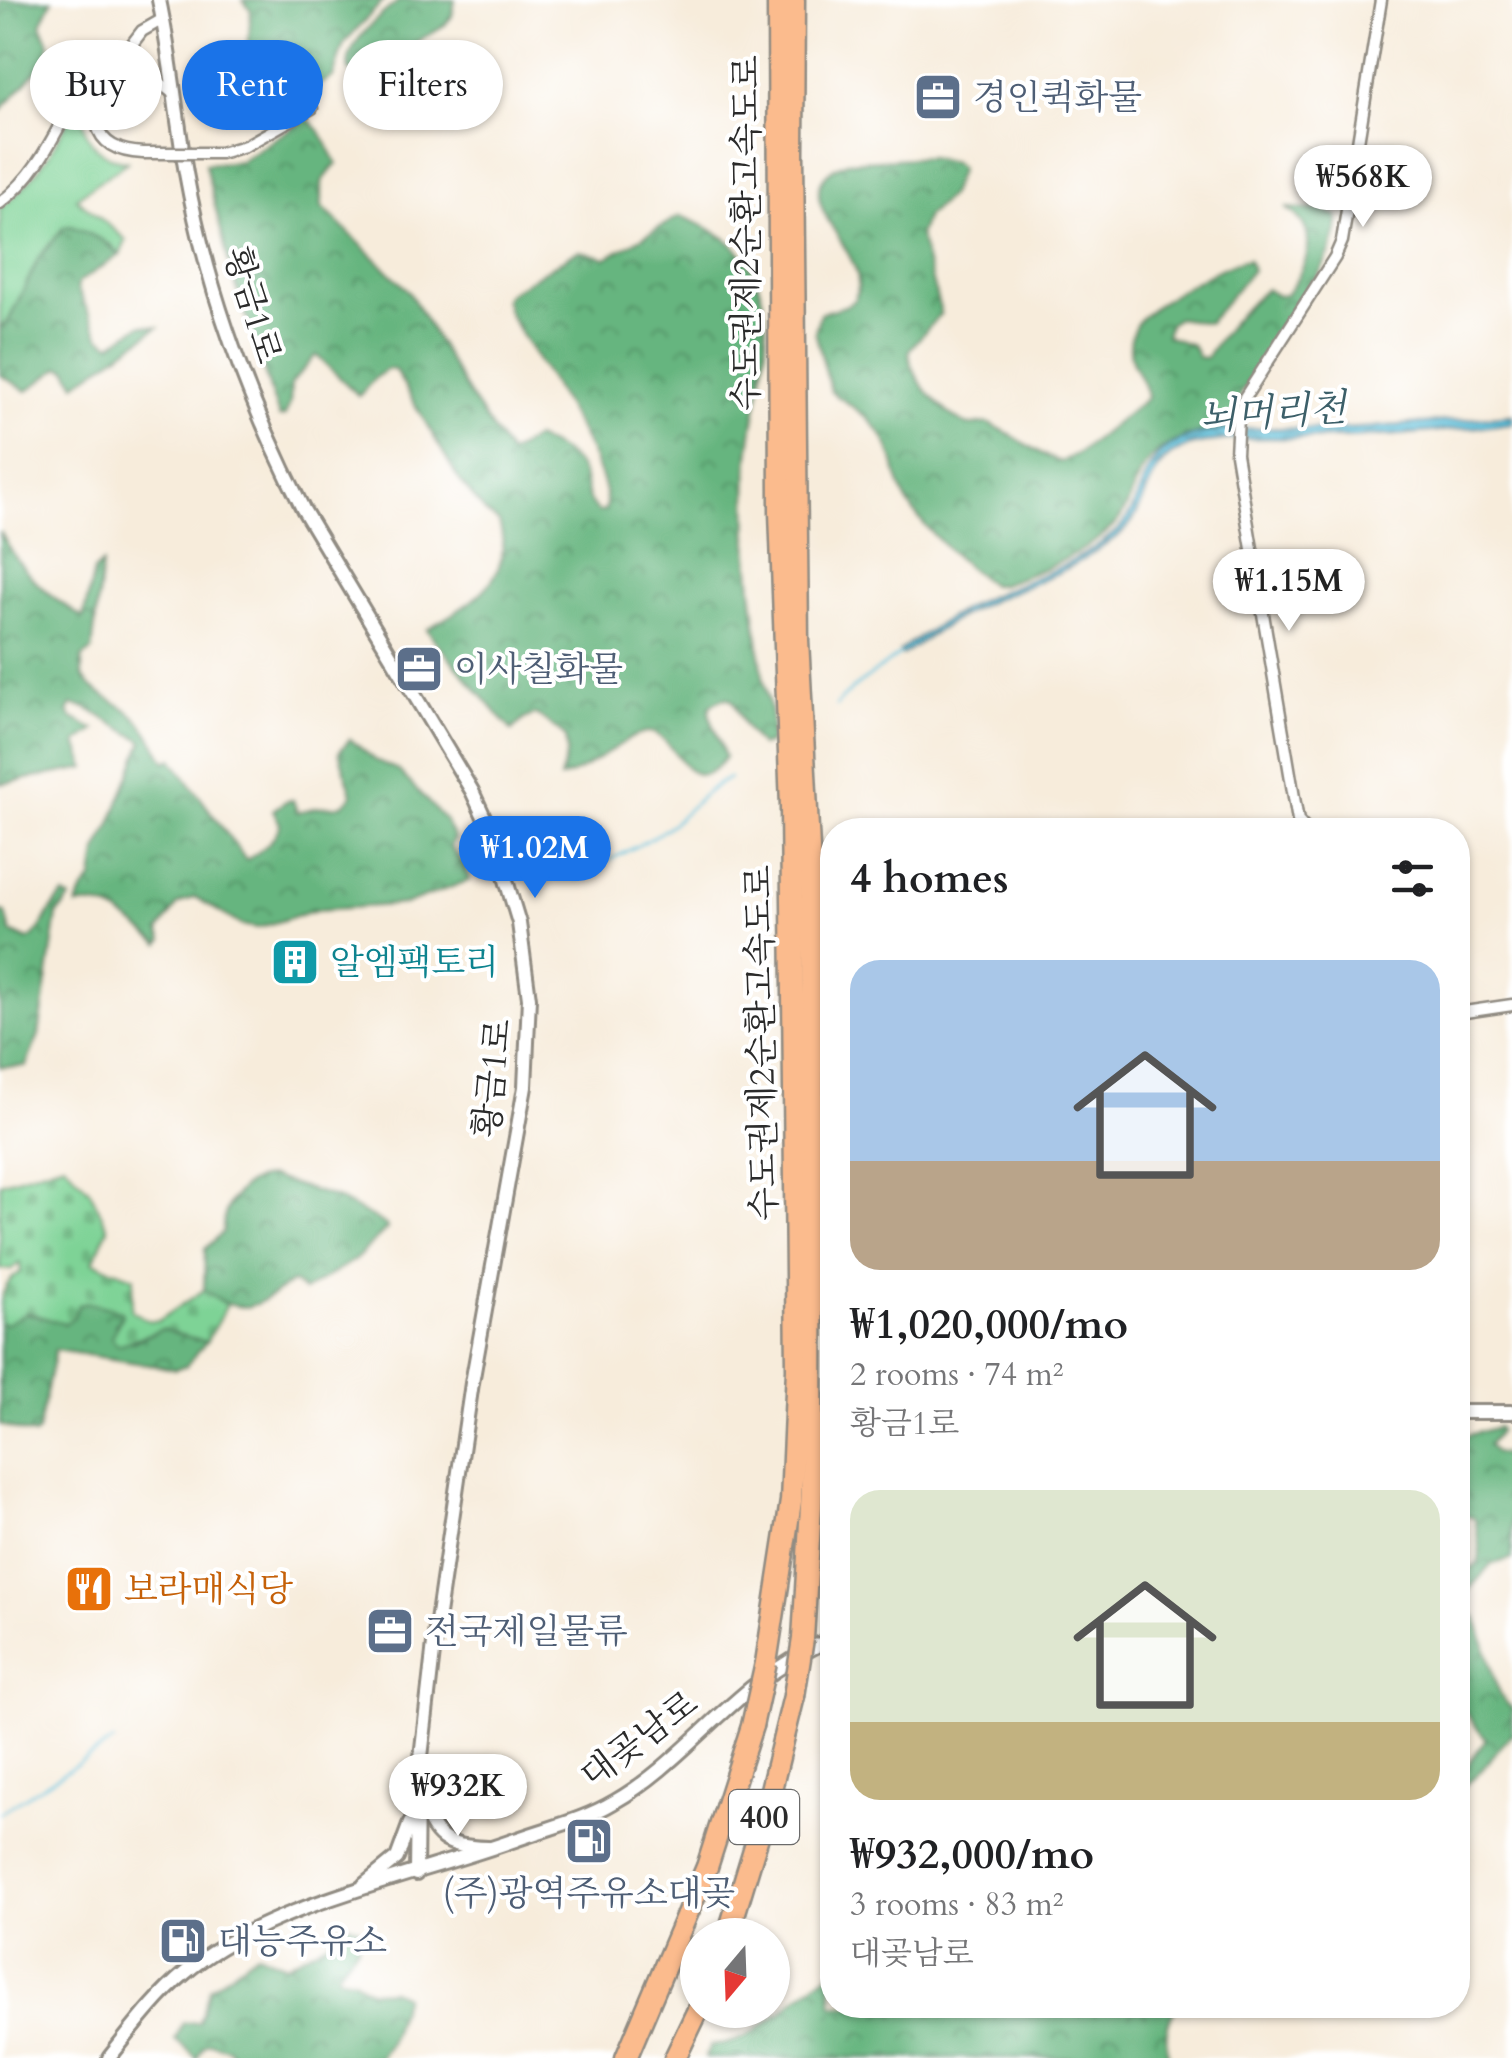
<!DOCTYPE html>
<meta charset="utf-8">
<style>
body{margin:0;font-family:Cardo,"Noto Serif KR",serif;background:#f2f2f2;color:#202124;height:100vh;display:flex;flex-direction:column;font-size:38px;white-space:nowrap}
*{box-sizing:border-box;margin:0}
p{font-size:32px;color:#757577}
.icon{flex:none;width:55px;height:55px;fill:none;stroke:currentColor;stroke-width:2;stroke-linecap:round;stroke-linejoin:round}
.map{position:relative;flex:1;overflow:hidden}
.drawer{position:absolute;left:820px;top:818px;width:650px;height:1200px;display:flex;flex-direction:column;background:#fff;border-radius:40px;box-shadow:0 2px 8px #0004}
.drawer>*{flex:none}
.hud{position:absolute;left:30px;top:40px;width:640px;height:90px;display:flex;gap:20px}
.needle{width:65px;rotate:199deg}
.fabs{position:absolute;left:680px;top:1918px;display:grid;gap:20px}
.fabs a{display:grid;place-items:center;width:110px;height:110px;border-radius:50%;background:#fff;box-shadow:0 2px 8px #0004;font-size:50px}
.price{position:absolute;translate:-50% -85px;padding:0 22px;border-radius:35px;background:#fff;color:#222;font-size:32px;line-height:65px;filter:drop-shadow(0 2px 5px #0008)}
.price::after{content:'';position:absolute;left:50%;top:60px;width:30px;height:22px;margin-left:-15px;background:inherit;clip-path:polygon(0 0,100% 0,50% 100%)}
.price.on{background:#1a73e8;color:#fff}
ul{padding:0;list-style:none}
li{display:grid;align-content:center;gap:20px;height:530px;padding:0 30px}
li span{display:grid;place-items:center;height:310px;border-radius:30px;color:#555}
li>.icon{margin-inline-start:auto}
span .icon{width:180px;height:180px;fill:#fffc;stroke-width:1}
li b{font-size:42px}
h2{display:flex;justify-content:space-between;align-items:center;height:120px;padding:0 30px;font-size:42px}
.pill{padding:0 35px;border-radius:45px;background:#fff;box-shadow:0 2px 8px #0004;font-size:35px;line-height:90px}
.pill.on{background:#1a73e8;color:#fff}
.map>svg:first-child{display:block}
</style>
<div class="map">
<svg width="1512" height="2058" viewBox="0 0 1512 2058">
<defs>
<pattern id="forest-crowns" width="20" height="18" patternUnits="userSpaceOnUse" patternTransform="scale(2.5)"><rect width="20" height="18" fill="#66b57f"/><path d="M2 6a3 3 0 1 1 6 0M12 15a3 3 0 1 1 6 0" fill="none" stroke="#549368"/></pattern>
<pattern id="cemetery-stones" width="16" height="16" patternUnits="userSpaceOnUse" patternTransform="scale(2.5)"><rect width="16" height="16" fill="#7ed396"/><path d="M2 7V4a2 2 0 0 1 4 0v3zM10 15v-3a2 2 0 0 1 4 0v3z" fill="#6db581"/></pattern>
<pattern id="water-waves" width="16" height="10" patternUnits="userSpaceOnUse" patternTransform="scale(2.5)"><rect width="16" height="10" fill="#5dc0db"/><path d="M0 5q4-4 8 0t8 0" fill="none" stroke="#4d9cb2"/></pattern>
</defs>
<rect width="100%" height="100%" fill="#fff"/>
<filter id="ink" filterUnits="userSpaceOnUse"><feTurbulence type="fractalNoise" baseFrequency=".01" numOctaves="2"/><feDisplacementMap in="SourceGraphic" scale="20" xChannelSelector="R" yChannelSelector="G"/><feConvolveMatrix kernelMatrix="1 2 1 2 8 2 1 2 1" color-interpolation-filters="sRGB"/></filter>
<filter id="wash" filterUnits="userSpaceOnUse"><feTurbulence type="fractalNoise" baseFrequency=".0048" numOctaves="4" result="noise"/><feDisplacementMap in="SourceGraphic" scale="40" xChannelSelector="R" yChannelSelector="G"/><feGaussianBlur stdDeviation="2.25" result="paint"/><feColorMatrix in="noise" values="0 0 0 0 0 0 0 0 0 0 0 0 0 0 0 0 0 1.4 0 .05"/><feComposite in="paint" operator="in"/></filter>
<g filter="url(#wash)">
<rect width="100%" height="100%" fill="#f7ecdb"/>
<path fill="#7ed396" stroke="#547f60" stroke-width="2.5" d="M82,93h3c-8,36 6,62 42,69l-51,36 47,39 3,4 -6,14 -9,-10 -47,-18 -25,31 -30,62 -9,8v-120c41,-30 60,-72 82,-115z"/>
<g fill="url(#forest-crowns)" stroke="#487055" stroke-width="2.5">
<path d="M0,0h52l-11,24c2,7 8,14 8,22 -2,19 -36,50 -49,65z"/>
<polygon points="243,0 384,0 344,43 333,77 291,100 269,89 246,69 251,11"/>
<path d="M400,0h55l-3,16 -6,8 -78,47 -9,3 -10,-3c-6,-26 31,-56 51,-71z"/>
<path d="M307,118l12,12 18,33 -15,19v25l86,83 61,105 40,59 26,-16c15,8 33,14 43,28 11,15 5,36 21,46l6,-1c12,-38 -75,-159 -96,-197l-4,-15 2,-5 67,-41 6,-2 26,7 74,-42c44,17 70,32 82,81 12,47 -5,97 -11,144 -5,32 -4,66 -3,98 2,46 9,92 15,137 4,20 13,47 7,67l-10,3c-5,-7 -12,-14 -16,-21 -9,-15 -7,-40 -34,-19l-1,7 16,44c-36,50 -47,-22 -76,-25 -19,-1 -60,40 -89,46l7,-26 -2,-16 -29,-22 -12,5 -12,12 -76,-89 -9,-13c43,-25 89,-48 72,-107l-14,-10 -27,-34 -63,-108 -7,-1 -12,8 -17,19 -43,-41 -25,29 -1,20 -5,12 -6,1 -50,-153 -24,-100 35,-3z"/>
<path d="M929,157l24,5 7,6 -10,27 -24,22 -7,18 22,78 -31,36c-6,23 36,70 59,76 9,1 14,-4 23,0 23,10 44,29 69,37l19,-10 67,-54c-1,-18 -17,-30 -17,-50 0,-8 2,-16 6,-23 13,-21 88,-62 112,-66l4,11 -44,53 -31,-5 -8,6 -3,12 26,9 6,12 8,1c18,-28 35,-48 60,-69l12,7 8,-1c21,-28 37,-64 0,-87l39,2 12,5c11,36 -74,140 -95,177 -6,11 -7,25 -15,35 -37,8 -73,14 -90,53 -6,15 -10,31 -21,43 -30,32 -77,49 -117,62h-8c-29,-21 -63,-52 -83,-82 -9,-14 -11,-29 -15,-44 -10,-34 -35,-49 -62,-67l-16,-61 5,-17c10,-6 29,-5 35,-16 23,-45 -85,-105 -8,-136z"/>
<polygon points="71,226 102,240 120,255 79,282 77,288 100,337 111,344 141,325 158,327 76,384 67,369 60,367 27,391 0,375 0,328 9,320 39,258 64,227"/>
<path d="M0,531c20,41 45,62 83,87l11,-47 8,-7 -10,87 -10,7v17c12,21 34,24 51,40 16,13 22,30 33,47l6,-3 74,101c14,-8 29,-20 34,-36l-7,-14 13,-9 7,-1 4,12c6,-1 12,-3 17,-4 17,-4 29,4 38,-14l-13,-42 11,-13 25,21 23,10 46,49 10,19 -4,9 13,16 7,17 -63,24 -91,6 -58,18 -17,-3 -46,-28 -17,7 -19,27 4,9 -3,4c-26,-18 -50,-46 -83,-38l5,-14 11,-13 4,-28 13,-25 33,-85 -57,-33 -14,-3 -4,7 3,5 24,13 -18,13 9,25 -86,16z"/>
<path d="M64,895l6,4 -13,16 -18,120 -13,31 -26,1v-157l6,3 5,19 17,8c17,-10 20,-33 36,-45z"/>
<path d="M271,1177l65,21 50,27 1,4 -31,30 -52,32 -10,-9 -4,1c-37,26 -48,34 -86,7l1,-41 18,-17c-1,-28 20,-54 48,-55z"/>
<polygon points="86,1302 121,1310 122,1315 115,1325 132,1342 162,1329 206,1342 186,1366 175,1369 55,1350 38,1432 34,1435 0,1425 0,1323 6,1324 21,1313 39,1315"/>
<polygon points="1498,1427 1500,1431 1488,1445 1495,1453 1512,1457 1512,1559 1492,1564 1458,1602 1477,1619 1499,1694 1512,1709 1512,1733 1476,1776 1458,1791 1458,1767 1465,1768 1486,1739 1458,1702 1458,1578 1478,1564 1480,1553 1475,1518 1458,1514 1458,1438"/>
<polygon points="343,1922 359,1928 358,1947 338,1971 338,1976 353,1979 371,1991 392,1990 404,1996 389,2043 379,2058 234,2058 228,2048 209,2043 203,2046 197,2058 175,2039 183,2023 199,2022 210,1988 257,1953 286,1965 330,1940"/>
<path d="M832,1972v33h345c-11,17 -13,33 -8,53h-464l6,-13c44,3 82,-52 121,-73z"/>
</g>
<path fill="url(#cemetery-stones)" stroke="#547f60" stroke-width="2.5" d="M64,1163l26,28 18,37 -15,34 41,15 -3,33 16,10 11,1 46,-31 23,15 -21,37 -44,-13 -44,16 -7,-8 11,-22 -1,-4 -35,-9 -8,3 -4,12 -10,7 -37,-12 -21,12 -6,-1c0,-22 1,-40 21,-51l-1,-9 -9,7 -11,-1v-86z"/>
<path fill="url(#water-waves)" stroke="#447683" stroke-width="2.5" d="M1512,415v8c-61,7 -121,14 -182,15 -47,2 -98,-5 -143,9 -44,14 -36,63 -67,87 -46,36 -75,44 -127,66 -33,14 -62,35 -91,55l-2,-4 9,-7c25,-17 51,-35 79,-47 46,-20 89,-32 127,-65 32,-27 19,-71 64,-91 46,-20 116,-10 166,-12 56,-3 112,-9 167,-14z"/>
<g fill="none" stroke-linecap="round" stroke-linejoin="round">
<g stroke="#5dc0db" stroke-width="2.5">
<polyline points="836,706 852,689 901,653"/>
<path d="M577,879c27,-19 57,-29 84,-47 25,-16 42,-43 69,-54"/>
<polyline points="0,1813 114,1741"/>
</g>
</g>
</g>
<g filter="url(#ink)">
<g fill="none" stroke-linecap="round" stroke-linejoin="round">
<g stroke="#918c83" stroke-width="15">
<g id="minor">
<polyline points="245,146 312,108"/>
<path d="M143,153c-57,-3 -55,-44 -31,-83 28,-1 41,6 62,24"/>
<path d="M0,203c48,-36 63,-94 97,-142l15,9 30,-39 21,-12"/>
<polyline points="1306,830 1298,821 1236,454 1238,417 1245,397 1335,257 1342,241 1381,0"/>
<polyline points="1458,1013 1512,1005"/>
</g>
</g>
<g stroke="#918c83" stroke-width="18">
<g id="tertiary">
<path d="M159,0c12,57 17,116 27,173 21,118 63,230 117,336l169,282 20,43 27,89 10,75 -4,89 -53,296 -37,252 -18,157 -1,82"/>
<polyline points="1458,1412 1512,1412"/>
<path d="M420,1799c16,41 23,47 68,49"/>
<polyline points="364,1885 397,1858 410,1823"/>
<path d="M109,2058c24,-30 47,-61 76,-85 79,-68 230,-97 330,-133 33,-12 69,-20 99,-38 53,-30 93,-79 141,-117 24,-18 50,-34 77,-47"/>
</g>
</g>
<g stroke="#918c83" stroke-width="25">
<g id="motorway">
<polyline points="794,0 793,153 798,640 811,886 813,1012 812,1490 803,1639"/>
<polyline points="766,1663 791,1501 797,1369 791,807 780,512 778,0"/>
<polyline points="728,1935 766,1810 794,1696"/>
<polyline points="626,2058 707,1867 752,1726"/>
<polyline points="675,2058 698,2010"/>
</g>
</g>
<use href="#minor" stroke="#fff" stroke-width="10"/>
<use href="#tertiary" stroke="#fff" stroke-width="12"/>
<use href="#motorway" stroke="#fbbb8d" stroke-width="20"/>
<g stroke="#918c83" stroke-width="15" stroke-linecap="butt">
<polyline id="minor-bridge" points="143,153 220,153 245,146"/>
</g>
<g stroke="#918c83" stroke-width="25" stroke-linecap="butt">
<g id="motorway-bridge">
<polyline points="794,1696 803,1639"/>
<polyline points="752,1726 766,1663"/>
</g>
</g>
<use href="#minor-bridge" stroke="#fff" stroke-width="10"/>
<use href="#motorway-bridge" stroke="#fbbb8d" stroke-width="20"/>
</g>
</g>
<defs>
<g id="office-square" transform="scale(2.5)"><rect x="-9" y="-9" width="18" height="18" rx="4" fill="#5c6f8a" stroke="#fff"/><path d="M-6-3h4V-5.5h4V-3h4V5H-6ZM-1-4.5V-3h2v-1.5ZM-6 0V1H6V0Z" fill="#fff"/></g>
<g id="building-square" transform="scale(2.5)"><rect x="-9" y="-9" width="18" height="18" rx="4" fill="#0f9aa8" stroke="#fff"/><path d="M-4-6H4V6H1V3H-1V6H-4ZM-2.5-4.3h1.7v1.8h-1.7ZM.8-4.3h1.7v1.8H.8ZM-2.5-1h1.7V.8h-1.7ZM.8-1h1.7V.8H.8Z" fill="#fff"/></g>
<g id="restaurant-square" transform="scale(2.5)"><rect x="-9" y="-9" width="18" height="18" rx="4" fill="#e8710a" stroke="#fff"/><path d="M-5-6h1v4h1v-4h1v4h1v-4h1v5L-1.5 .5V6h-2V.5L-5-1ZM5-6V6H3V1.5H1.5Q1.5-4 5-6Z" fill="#fff"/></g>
<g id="fuel-square" transform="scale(2.5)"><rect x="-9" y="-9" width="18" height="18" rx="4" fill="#5c6f8a" stroke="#fff"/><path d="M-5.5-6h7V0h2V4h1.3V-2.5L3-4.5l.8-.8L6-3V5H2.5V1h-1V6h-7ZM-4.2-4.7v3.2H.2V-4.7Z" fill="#fff"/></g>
</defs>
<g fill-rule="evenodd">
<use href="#office-square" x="938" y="97"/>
<use href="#office-square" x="419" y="669"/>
<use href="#building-square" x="295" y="962"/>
<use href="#restaurant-square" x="89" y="1589"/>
<use href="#office-square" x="390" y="1631"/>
<use href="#fuel-square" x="589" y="1841"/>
<use href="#fuel-square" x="183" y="1941"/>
</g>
<g text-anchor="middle" stroke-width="8" stroke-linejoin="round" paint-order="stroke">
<rect fill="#fff" stroke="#6b6b6b" stroke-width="2.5" x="729" y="1790" width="70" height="54" rx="8"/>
<g font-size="32" font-weight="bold" fill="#2b2b2b">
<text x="764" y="1828">400</text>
</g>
<g font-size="35" fill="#4e5e75" stroke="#fff" text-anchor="start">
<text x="973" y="109">경인퀵화물</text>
<text x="454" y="681">이사칠화물</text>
<text x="425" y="1643">전국제일물류</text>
<text x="589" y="1905" text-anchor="middle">(주)광역주유소대곶</text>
<text x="218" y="1953">대능주유소</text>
</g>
<g font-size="35" fill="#2b2b2b" stroke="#fff">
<text transform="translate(746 233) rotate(-90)" y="12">수도권제2순환고속도로</text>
<text transform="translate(253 305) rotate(73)" y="12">황금1로</text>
<text transform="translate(761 1043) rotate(-91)" y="12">수도권제2순환고속도로</text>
<text transform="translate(492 1078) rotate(-84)" y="12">황금1로</text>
<text transform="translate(639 1739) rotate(-37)" y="12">대곶남로</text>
</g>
<g font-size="35" fill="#0d838f" stroke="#fff" text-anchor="start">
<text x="330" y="974">알엠팩토리</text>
</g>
<g font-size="35" fill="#c56008" stroke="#fff" text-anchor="start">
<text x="124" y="1601">보라매식당</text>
</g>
<g font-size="38" font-style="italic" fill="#3c5f69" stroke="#fff">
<text transform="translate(1273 412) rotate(-4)" y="13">뇌머리천</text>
</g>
</g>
</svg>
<div class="fabs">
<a><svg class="needle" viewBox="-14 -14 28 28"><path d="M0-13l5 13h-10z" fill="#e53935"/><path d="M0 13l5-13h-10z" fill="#757577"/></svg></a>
</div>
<b class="price" style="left:1363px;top:230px">₩568K</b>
<b class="price" style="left:1289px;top:634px">₩1.15M</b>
<b class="price on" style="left:535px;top:901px">₩1.02M</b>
<b class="price" style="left:458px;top:1839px">₩932K</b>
<div class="hud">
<a class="pill">Buy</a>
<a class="pill on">Rent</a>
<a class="pill">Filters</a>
</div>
<section class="drawer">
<h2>4 homes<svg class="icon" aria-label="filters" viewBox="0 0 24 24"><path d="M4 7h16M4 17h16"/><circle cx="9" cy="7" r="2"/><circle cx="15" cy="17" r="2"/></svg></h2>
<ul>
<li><span style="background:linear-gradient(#a9c7e8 65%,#b9a48a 0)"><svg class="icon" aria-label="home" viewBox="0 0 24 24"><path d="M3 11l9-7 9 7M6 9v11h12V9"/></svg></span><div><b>₩1,020,000/mo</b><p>2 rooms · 74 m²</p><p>황금1로</p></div></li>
<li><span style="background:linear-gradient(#dfe7d0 75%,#c2b280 0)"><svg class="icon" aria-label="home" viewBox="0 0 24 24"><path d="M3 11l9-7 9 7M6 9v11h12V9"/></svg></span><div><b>₩932,000/mo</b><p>3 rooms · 83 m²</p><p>대곶남로</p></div></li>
</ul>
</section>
</div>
